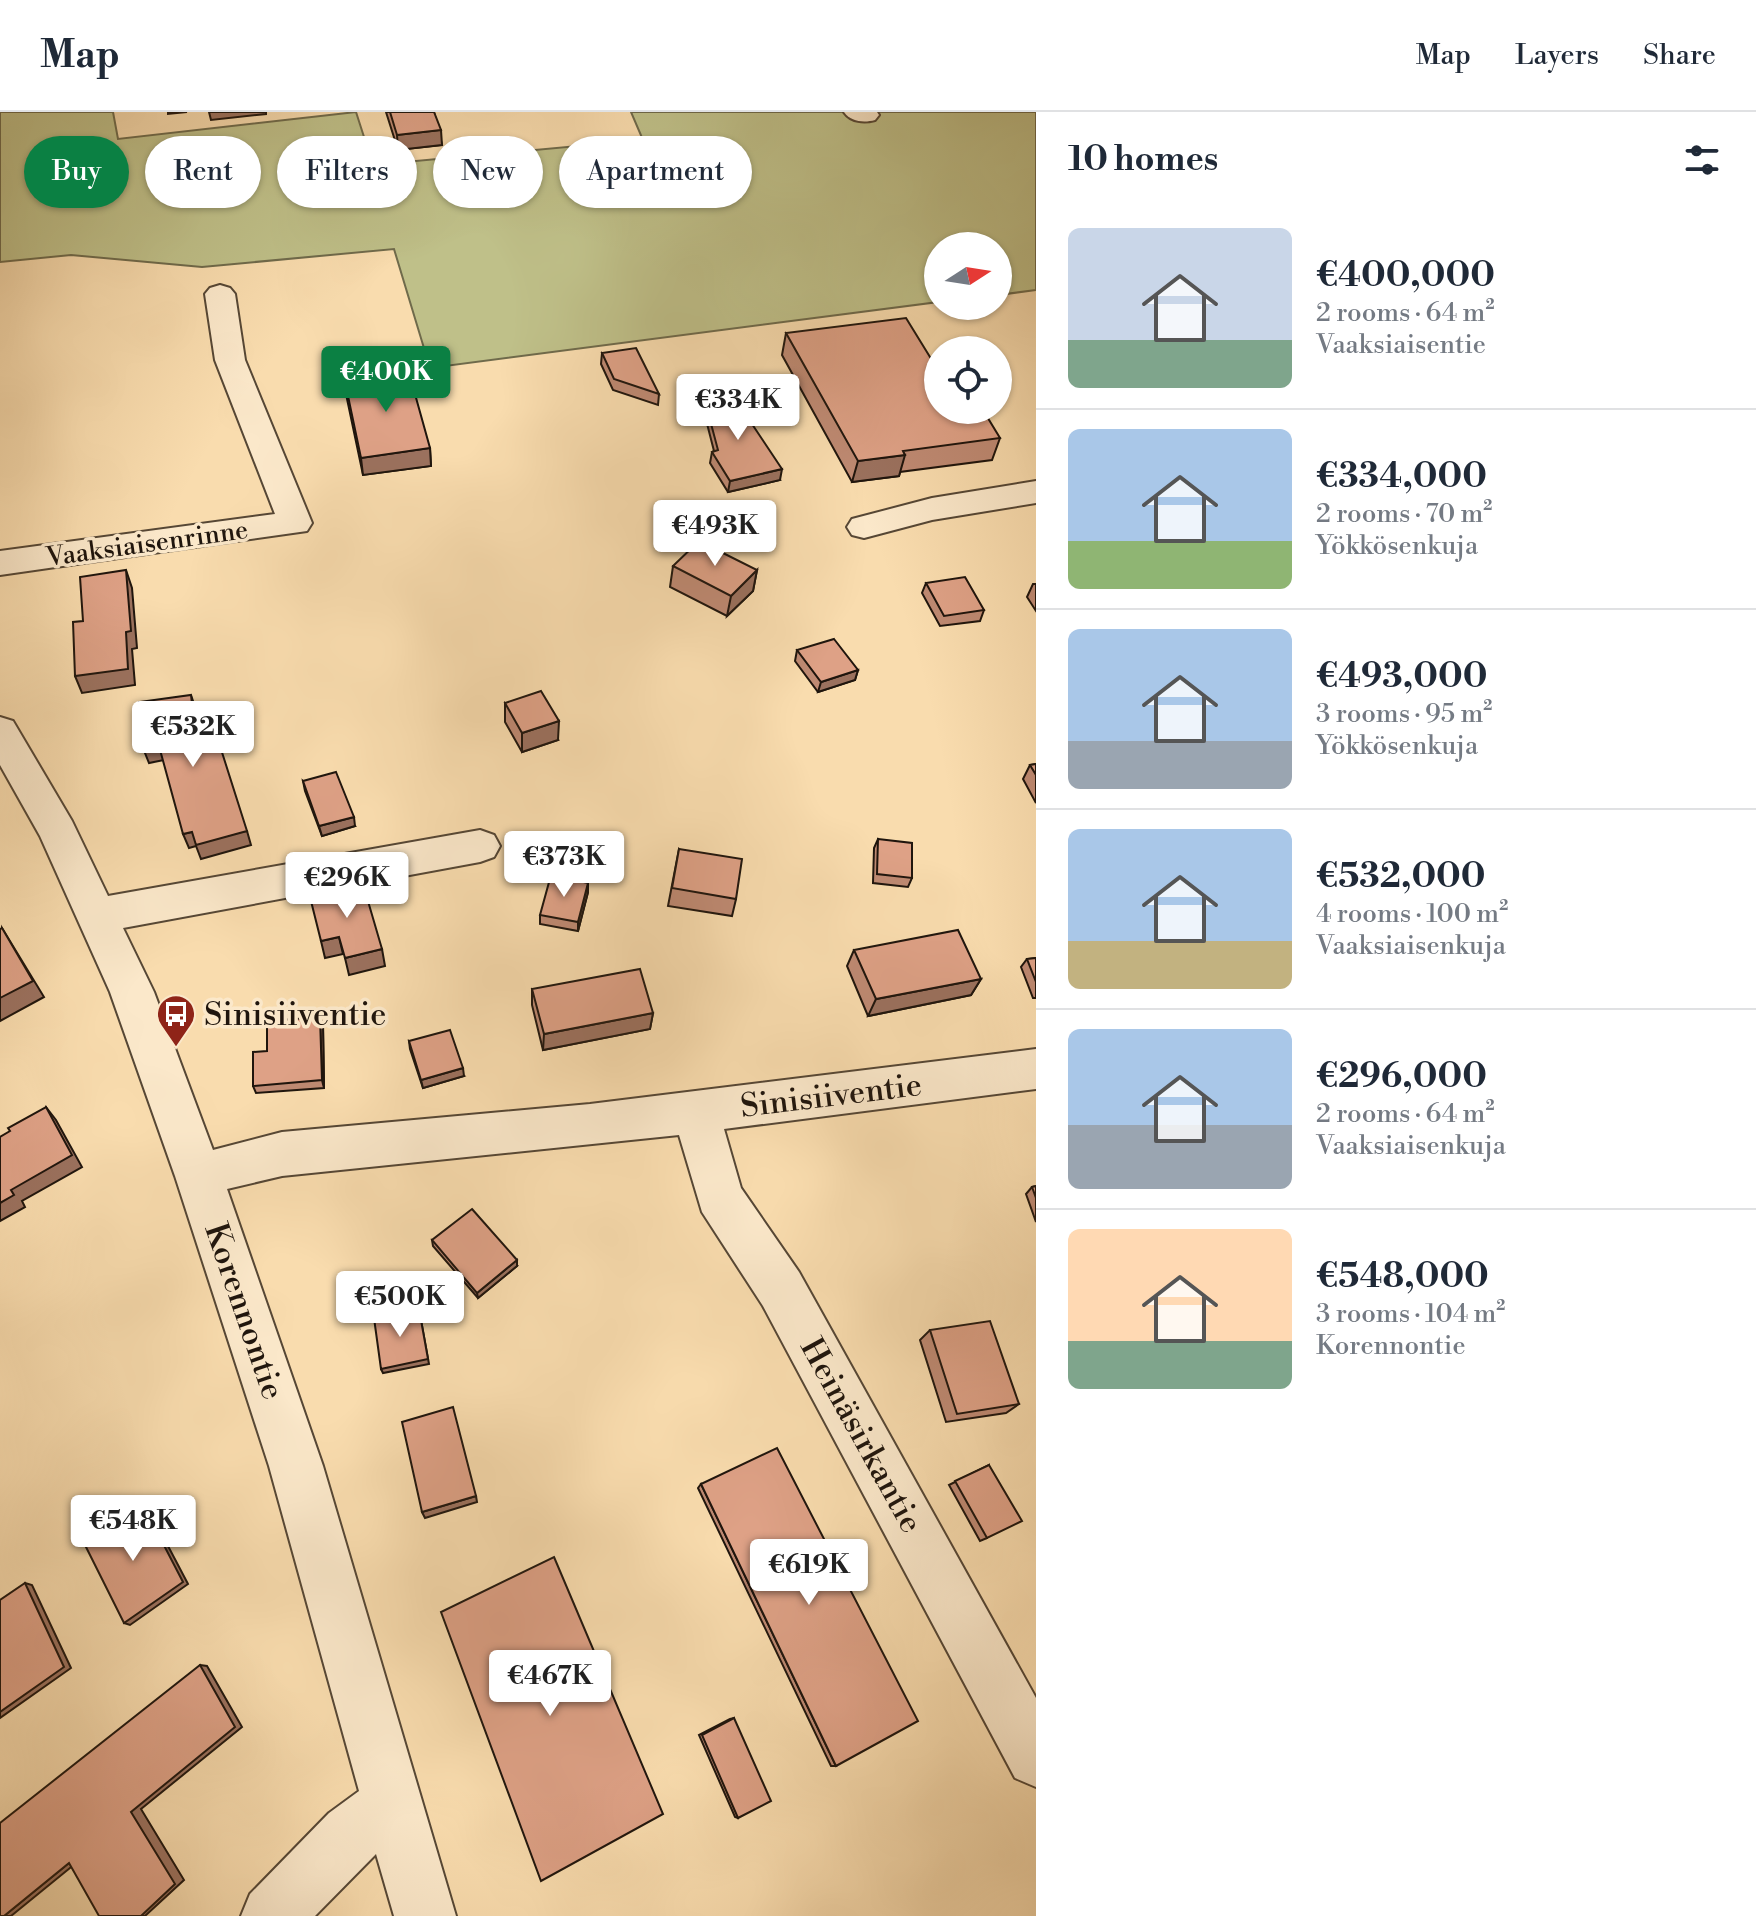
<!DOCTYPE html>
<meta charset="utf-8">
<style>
body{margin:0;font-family:"Libre Bodoni",serif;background:#f6f6f7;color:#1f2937;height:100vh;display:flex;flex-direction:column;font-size:30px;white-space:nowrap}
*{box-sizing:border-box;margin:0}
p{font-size:26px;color:#747a83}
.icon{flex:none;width:44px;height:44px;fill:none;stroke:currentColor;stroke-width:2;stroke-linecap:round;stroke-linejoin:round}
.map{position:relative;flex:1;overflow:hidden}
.panel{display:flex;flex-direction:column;background:#fff;width:720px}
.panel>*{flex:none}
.top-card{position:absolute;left:24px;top:24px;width:760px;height:72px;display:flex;gap:16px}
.needle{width:52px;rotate:78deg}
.controls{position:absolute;left:924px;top:120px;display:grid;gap:16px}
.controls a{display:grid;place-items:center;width:88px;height:88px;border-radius:50%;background:#fff;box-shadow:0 2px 6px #0004;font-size:40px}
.price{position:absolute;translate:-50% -68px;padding:0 18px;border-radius:8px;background:#fff;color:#222;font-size:26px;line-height:52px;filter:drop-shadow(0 2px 4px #0008)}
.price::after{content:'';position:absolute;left:50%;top:48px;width:24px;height:18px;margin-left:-12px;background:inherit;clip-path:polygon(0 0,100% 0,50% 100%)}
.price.on{background:#0b8043;color:#fff}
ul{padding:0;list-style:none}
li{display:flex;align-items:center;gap:24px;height:200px;padding:0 32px}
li+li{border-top:2px solid #e0e1e3}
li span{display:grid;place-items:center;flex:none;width:224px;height:160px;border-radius:12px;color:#555}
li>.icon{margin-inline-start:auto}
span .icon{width:96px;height:96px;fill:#fffc;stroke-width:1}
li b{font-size:34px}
h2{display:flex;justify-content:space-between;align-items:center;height:96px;padding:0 32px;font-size:34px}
.chip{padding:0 28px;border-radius:36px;background:#fff;box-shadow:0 2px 6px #0004;font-size:28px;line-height:72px}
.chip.on{background:#0b8043;color:#fff}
header{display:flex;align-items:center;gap:48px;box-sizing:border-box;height:112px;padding:0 40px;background:#fff;border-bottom:2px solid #e0e1e3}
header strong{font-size:38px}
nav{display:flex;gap:44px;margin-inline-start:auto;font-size:28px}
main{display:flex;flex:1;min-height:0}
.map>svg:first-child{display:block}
</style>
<header>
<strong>Map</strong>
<nav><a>Map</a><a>Layers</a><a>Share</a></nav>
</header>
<main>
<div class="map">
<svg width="1036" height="1804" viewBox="0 0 1036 1804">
<rect width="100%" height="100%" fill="#f9dcae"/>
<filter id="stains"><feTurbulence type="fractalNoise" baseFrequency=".0025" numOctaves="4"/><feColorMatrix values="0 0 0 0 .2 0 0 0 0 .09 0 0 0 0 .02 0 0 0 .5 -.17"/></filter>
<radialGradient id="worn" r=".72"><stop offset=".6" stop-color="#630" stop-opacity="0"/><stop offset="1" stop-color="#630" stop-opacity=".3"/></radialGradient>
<polygon fill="#bfc089" stroke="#6f6a4b" stroke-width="2" points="0,0 113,0 118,27 356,0 373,53 643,28 631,0 1036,0 1036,178 998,183 998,134 938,134 938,190 430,256 394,137 202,155 71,143 0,150"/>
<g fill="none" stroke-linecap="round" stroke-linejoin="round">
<g stroke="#564735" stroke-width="4">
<g id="minor">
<path d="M844,0h33l2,3 -4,5c-11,3 -24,2 -31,-8z"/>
<polygon points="220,173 230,176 235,182 245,248 312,411 307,419 0,463 0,439 275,402 215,248 205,182 210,176"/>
<polygon points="1036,369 1036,391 932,408 864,426 852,423 847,415 852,407 932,386"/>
<polygon points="0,605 13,609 72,709 108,784 480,718 494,723 500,734 494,745 480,750 123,816 154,880 213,1038 282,1020 590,992 1036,937 1036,977 724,1017 741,1076 799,1160 1036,1586 1036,1675 1015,1666 763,1194 702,1100 679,1023 282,1064 227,1077 323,1354 456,1804 394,1804 376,1742 315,1804 241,1804 250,1782 329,1701 359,1679 269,1354 175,1064 110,880 40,724 0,653"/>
</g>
</g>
<use href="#minor" fill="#fbe8ca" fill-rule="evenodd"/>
</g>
<g fill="#bf8a73" stroke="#1f150d" stroke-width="2">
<polygon points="386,0 434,0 442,33 398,38"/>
<polygon points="786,221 938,298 1000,326 992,348 900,360 899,364 852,370 782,243"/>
<polygon points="602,241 659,282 658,293 613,278 601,252"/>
<polygon points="344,265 430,336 431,354 363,363 346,282"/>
<polygon points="705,289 780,368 728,380 710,351 712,340 714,339 704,300"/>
<polygon points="673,454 757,458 753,479 727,504 670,475"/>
<polygon points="926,471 984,498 980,509 940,514 922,481"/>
<polygon points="1033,472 1036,472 1036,499 1027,485"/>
<polygon points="797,538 858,558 855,568 818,580 795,549"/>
<polygon points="505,591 558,628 522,640 505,610"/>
<polygon points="1036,652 1036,691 1023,667 1030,653"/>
<polygon points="303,669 355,714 322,724 305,679"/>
<polygon points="878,727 912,766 908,775 873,771 874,736"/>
<polygon points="679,737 736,787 732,804 668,794"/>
<polygon points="588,771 588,780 578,819 540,812 540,803"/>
<polygon points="854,838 981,867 971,883 868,904 847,854"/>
<polygon points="1036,846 1036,886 1033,886 1021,855 1027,847"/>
<polygon points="532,877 653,901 650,917 543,938 532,893"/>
<polygon points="320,905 323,913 324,976 256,981 253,974 267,939"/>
<polygon points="409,929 464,964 423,976 410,937"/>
<polygon points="1036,1074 1036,1110 1026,1082 1032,1075"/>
<polygon points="432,1128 517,1154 478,1186 433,1134"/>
<polygon points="930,1218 1019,1292 1006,1301 946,1310 920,1228"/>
<polygon points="989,1353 987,1426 980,1429 949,1373"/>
<polygon points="701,1372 836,1654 831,1654 698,1376"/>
<polygon points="734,1606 738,1706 735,1705 699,1623 730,1607"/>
</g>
<g fill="#9b715e" stroke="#1f150d" stroke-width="2">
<polygon points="168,0 187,0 168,2"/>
<polygon points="209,0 266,0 266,2 211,8"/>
<polygon points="441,18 442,33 398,38 397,23"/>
<polygon points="430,336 431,354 363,363 361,346"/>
<polygon points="905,343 899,364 852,370 858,349"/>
<polygon points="782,357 780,368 728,380 730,369"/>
<polygon points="126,458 132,476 137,536 132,537 135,573 82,581 75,564 126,520"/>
<polygon points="757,458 753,479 727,504 731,484"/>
<polygon points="858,558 855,568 818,580 821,570"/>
<polygon points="191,583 196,598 200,632 195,618"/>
<polygon points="559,609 558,628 522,640 522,621"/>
<polygon points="159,634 164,648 149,651 143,636"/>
<polygon points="354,705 355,714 322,724 319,714"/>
<polygon points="247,719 251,733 201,747 196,734 189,736 183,722 192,720"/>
<polygon points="588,771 588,780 578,819 578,810"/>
<polygon points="2,816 44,885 0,909 0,886"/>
<polygon points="339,825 343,842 325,846 321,829"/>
<polygon points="382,837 385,854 349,863 345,846"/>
<polygon points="981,867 971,883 868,904 876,887"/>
<polygon points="653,901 650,917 543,938 544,922"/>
<polygon points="320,905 323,913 324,976 322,968"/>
<polygon points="463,956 464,964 423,976 421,968"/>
<polygon points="46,995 56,1008 82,1055 22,1089 25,1095 0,1109 0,1091 11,1078"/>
<polygon points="517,1148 517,1154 478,1186 477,1181"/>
<polygon points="419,1197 429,1252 383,1261 381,1257"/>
<polygon points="476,1384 477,1390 425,1406 422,1400"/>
<polygon points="142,1391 147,1394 188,1472 130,1513 124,1511"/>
<polygon points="25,1471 32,1473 71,1556 0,1606 0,1600"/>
<polygon points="200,1553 207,1554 242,1615 141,1697 184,1768 145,1804 141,1804 131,1700"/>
<polygon points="81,1747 11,1804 4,1804 69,1751"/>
</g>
<g fill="#dea186" stroke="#1f150d" stroke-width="2">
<polygon points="390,0 434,0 441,18 397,23"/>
<polygon points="906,206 938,258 938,298 983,298 1000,326 903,339 905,343 858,349 786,221"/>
<polygon points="636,236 659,282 614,267 602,241"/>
<polygon points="408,257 430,336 361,346 344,265"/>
<polygon points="736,288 782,357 730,369 712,340 718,338 705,289"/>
<polygon points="699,429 757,458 731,484 673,454"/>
<polygon points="126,458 131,519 126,520 128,557 75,564 73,510 83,509 80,465"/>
<polygon points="965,465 984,498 944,504 926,471"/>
<polygon points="834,527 858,558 821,570 797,538"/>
<polygon points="541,579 559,609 522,621 505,591"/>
<polygon points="191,583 195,618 213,612 247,719 196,733 192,720 183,722 159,634 143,636 139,590"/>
<polygon points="1036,652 1036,663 1030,653"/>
<polygon points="336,660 354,705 319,714 303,669"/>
<polygon points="878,727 912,731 912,766 877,762"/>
<polygon points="679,737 742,747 736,787 672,776"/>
<polygon points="551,763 588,771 578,810 540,803"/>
<polygon points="363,772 382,837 345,846 339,825 321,829 310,785"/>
<polygon points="2,816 33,869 0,886 0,817"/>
<polygon points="958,818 981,867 876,887 854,838"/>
<polygon points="1036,846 1036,870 1027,847"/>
<polygon points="640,857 653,901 544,922 532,877"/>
<polygon points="320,905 322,968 253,974 253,940 267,939 267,909"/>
<polygon points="450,918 463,956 421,968 409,929"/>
<polygon points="46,995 72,1043 11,1078 14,1083 0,1091 0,1025 10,1019 8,1016"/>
<polygon points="1036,1074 1036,1086 1032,1075"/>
<polygon points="472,1097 517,1148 477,1181 432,1128"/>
<polygon points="419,1197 428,1247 381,1257 374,1206"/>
<polygon points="990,1209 1019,1292 957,1302 930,1218"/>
<polygon points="453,1295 476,1384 422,1400 402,1310"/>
<polygon points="777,1336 918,1609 836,1654 701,1372"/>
<polygon points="989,1353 1022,1409 987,1426 955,1369"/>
<polygon points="142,1391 183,1470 124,1511 84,1431"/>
<polygon points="554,1445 663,1702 541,1769 441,1500"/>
<polygon points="25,1471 64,1555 0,1600 0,1488"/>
<polygon points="200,1553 235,1615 131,1700 175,1772 141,1804 99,1804 69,1751 4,1804 0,1804 0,1711"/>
<polygon points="734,1606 771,1689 738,1706 702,1623"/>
</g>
<defs>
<g id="bus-pin" transform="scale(2)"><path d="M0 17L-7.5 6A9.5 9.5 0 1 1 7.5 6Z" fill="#8f2418" stroke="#fbe8ca"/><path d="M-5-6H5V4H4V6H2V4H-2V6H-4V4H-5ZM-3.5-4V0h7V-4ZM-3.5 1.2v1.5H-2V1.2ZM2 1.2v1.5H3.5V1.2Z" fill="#fff"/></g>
</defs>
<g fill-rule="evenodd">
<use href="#bus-pin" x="176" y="902"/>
</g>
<g text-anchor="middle" stroke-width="7" stroke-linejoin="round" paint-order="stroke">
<g font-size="26" fill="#1f150d" stroke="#fbe8ca">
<text transform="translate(147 431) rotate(-8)" y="9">Vaaksiaisenrinne</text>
</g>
<g font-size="32" fill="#1f150d" stroke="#fbe8ca" text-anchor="start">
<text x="204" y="913">Sinisiiventie</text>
</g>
<g font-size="32" fill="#1f150d" stroke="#fbe8ca">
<text transform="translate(831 983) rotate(-7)" y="11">Sinisiiventie</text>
<text transform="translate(245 1199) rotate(71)" y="11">Korennontie</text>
<text transform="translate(862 1323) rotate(61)" y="11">Heinäsirkantie</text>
</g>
</g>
<rect width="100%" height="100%" filter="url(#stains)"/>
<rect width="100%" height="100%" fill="url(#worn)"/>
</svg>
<div class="controls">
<a><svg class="needle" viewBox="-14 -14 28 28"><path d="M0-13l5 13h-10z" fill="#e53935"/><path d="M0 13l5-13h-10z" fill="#747a83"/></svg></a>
<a><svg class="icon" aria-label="locate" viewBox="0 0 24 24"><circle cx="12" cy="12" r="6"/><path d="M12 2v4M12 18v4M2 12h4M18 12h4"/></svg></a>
</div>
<b class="price on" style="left:386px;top:302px">€400K</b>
<b class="price" style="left:738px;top:330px">€334K</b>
<b class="price" style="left:715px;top:456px">€493K</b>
<b class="price" style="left:193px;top:657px">€532K</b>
<b class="price" style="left:564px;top:787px">€373K</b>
<b class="price" style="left:347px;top:808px">€296K</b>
<b class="price" style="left:400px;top:1227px">€500K</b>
<b class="price" style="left:133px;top:1451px">€548K</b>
<b class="price" style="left:809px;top:1495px">€619K</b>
<b class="price" style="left:550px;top:1606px">€467K</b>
<div class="top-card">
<a class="chip on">Buy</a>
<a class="chip">Rent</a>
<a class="chip">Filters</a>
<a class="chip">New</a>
<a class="chip">Apartment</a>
</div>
</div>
<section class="panel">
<h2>10 homes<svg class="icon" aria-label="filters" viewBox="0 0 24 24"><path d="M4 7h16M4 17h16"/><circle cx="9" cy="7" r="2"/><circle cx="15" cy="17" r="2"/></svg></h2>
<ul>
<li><span style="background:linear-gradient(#c9d6e8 70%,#7fa58c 0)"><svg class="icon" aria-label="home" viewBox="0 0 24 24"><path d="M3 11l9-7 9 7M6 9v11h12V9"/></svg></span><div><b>€400,000</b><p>2 rooms · 64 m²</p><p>Vaaksiaisentie</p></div></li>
<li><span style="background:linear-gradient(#a9c7e8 70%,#8fb573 0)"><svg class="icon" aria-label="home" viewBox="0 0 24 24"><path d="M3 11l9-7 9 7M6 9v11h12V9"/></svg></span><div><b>€334,000</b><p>2 rooms · 70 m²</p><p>Yökkösenkuja</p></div></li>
<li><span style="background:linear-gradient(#a9c7e8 70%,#9aa5b1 0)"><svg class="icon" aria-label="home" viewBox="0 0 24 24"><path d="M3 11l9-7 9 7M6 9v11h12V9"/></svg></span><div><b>€493,000</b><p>3 rooms · 95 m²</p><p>Yökkösenkuja</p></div></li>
<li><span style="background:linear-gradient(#a9c7e8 70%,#c2b280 0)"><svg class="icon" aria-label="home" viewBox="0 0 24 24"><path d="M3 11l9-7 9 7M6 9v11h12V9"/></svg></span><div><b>€532,000</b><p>4 rooms · 100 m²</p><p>Vaaksiaisenkuja</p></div></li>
<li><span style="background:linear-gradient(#a9c7e8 60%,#9aa5b1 0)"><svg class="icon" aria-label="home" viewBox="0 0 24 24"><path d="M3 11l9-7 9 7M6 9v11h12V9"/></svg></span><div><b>€296,000</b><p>2 rooms · 64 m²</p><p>Vaaksiaisenkuja</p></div></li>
<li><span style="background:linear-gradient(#ffd9b3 70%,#7fa58c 0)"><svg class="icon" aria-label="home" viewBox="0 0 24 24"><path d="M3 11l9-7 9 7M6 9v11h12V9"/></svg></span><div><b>€548,000</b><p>3 rooms · 104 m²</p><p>Korennontie</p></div></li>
</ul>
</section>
</main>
